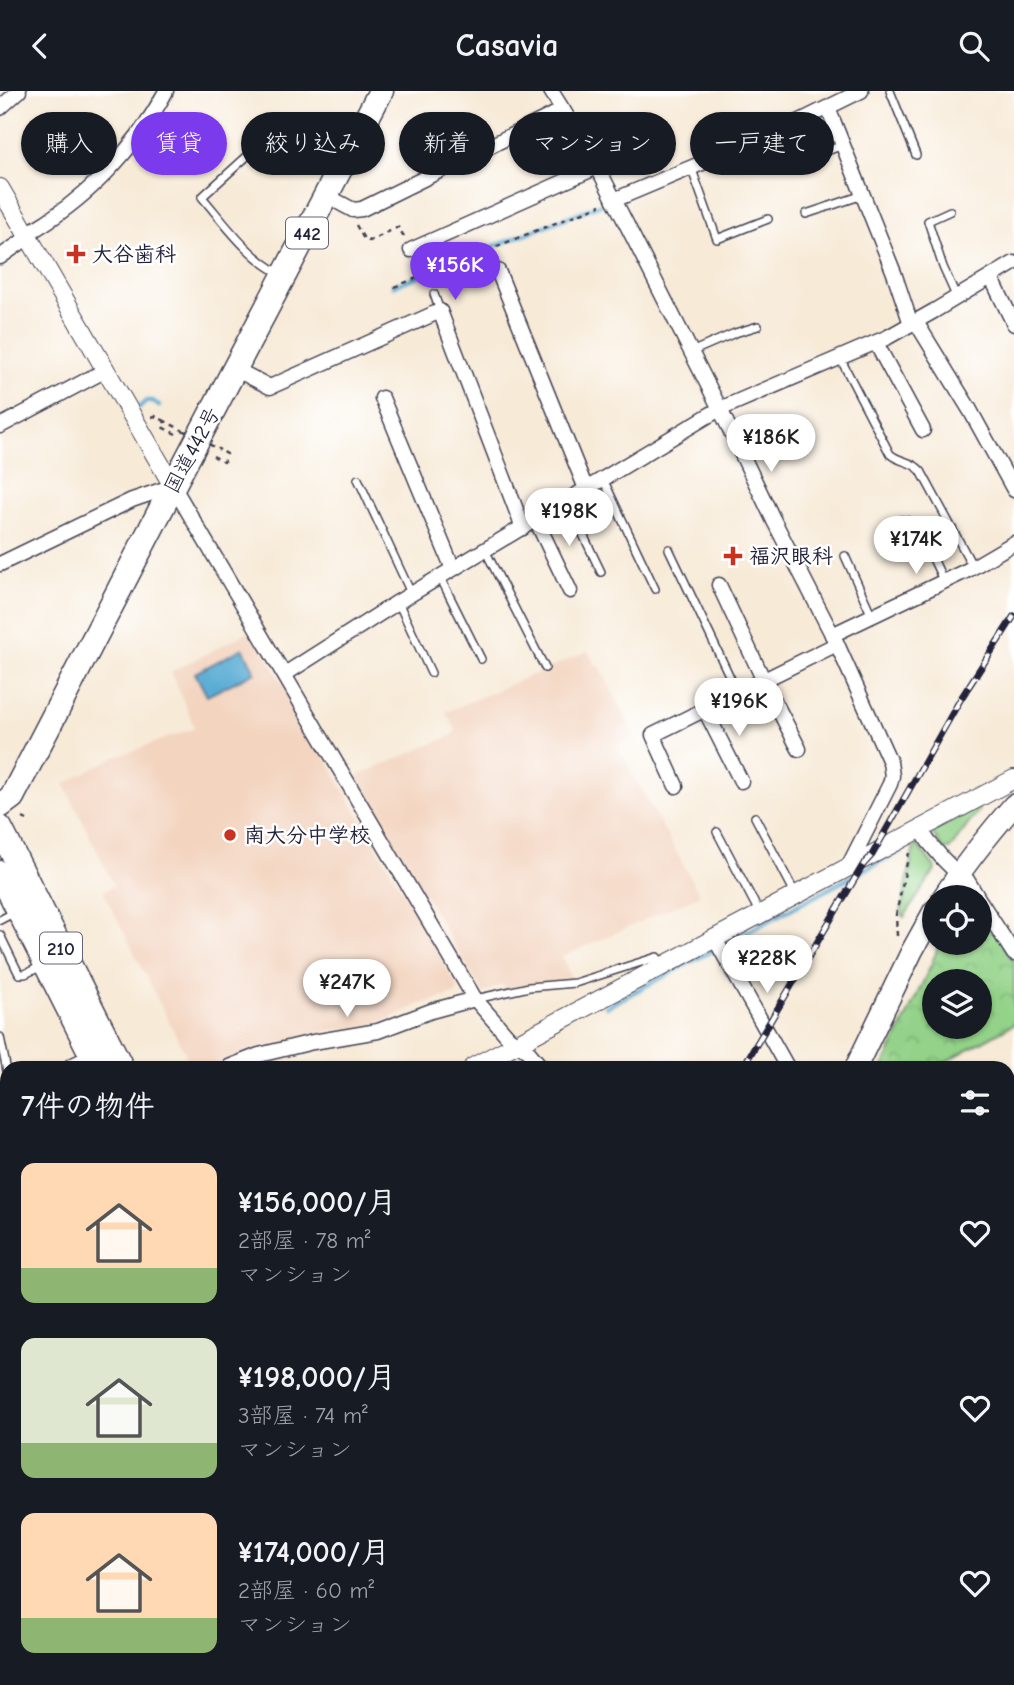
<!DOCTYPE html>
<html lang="ja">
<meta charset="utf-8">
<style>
body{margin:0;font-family:"Comic Neue","Klee One",sans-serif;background:#20242c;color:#f1f3f6;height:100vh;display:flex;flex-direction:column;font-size:26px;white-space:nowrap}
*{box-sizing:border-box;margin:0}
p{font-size:23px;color:#9ea1a6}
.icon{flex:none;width:38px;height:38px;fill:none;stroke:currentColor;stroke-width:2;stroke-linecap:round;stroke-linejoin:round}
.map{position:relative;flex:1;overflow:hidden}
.drawer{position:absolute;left:0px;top:970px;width:1015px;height:625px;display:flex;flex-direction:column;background:#171b24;border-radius:21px 21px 0 0;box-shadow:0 2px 5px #0004}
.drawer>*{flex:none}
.hud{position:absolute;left:21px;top:21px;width:973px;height:63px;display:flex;gap:14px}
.controls{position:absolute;left:922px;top:794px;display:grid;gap:14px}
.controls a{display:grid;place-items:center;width:70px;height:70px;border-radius:50%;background:#171b24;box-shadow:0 2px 5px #0004;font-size:35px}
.price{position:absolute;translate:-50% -60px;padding:0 16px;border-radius:24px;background:#fff;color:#222;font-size:23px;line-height:46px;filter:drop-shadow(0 2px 4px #0008)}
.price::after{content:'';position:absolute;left:50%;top:42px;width:21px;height:16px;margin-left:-10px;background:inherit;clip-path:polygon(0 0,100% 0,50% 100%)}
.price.current{background:#7c3aed;color:#fff}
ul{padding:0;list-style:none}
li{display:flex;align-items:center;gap:21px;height:175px;padding:0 21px}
li span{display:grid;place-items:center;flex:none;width:196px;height:140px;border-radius:14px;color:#555}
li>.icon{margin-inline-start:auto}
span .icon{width:84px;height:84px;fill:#fffc;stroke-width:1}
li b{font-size:30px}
h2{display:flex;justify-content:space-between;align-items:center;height:84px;padding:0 21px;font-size:30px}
.pill{padding:0 24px;border-radius:32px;background:#171b24;box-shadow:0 2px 5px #0004;font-size:24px;line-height:63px}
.pill.current{background:#7c3aed;color:#fff}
header{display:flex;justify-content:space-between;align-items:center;height:91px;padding:0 21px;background:#171b24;font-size:32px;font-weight:600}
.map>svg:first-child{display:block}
</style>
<header><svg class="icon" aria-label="back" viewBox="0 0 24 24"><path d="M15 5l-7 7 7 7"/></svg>Casavia<svg class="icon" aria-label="search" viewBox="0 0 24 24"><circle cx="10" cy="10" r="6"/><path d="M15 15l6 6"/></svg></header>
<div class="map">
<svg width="1014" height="1594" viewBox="0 0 1014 1594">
<defs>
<pattern id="park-crowns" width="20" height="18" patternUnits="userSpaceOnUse" patternTransform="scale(1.75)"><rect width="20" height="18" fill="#93d288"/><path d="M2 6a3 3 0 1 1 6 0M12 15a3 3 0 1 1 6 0" fill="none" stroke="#7eb476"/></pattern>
</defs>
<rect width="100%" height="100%" fill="#fff"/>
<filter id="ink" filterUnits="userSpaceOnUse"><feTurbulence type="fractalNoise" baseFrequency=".0143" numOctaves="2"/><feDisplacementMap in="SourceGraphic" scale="14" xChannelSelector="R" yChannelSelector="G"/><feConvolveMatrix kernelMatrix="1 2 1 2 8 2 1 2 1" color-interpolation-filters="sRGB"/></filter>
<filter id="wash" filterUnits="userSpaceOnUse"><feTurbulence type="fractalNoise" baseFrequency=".00686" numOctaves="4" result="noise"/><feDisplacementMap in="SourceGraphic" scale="28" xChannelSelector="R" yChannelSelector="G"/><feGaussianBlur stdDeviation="1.57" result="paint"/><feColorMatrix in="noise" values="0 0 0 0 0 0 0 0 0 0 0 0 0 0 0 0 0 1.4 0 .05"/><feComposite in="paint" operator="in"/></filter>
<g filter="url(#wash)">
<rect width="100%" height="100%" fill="#f7ead7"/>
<g fill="#f3d4bf">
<polygon points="252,539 458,896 457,902 421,913 375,934 321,941 253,960 213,976 192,976 103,800 114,795 64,693 113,667 195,637 171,581"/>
<polygon points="588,560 595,574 600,576 635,645 617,655 700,804 562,866 573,890 505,900 503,893 483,902 446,841 357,685 453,644 456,639 446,621"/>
</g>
<g fill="#93d288" stroke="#5a7a62" stroke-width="2">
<polygon points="977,716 979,719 952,755 949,758 943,758 932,741"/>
<polygon points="917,754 934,775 935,779 904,826 901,821 914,756"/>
</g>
<path fill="url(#park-crowns)" stroke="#5a7a62" stroke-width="2" fill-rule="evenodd" d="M984,824l30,47v62l-78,43h-53l48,-102 6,-15 1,-7h42v-26zM934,891h46v45h-46z"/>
<polygon fill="#57aad3" stroke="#3c6687" stroke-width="2" points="243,557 255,581 207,605 195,582"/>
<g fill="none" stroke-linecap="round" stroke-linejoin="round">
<g stroke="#57aad3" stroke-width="4.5">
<polyline points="393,195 606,111"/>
<polyline points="140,316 147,310 153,310 159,315"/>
<polyline points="606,916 900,760"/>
<polyline points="828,1594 835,1587"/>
</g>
</g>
</g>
<g filter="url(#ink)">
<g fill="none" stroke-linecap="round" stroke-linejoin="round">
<g stroke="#424052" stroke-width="10">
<g id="service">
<polyline points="890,0 916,64"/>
<polyline points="789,74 843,54"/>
<polyline points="691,76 717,148 768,128"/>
<polyline points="950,120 928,130 943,176 957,207"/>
<polyline points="806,123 863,104"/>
<path d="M281,183c-33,-17 -55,-49 -79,-77l63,-57 68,34"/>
<polyline points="434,203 440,220"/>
<polyline points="691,261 735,242 758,235"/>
<path d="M840,267l50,96c10,9 21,6 31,17l52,96"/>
<polyline points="358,388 411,502"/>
<polyline points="603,388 655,498"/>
<polyline points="567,410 601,481"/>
<polyline points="901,429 909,430 919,438 944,491"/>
<polyline points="669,458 738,603"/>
<polyline points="485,459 545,577"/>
<polyline points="845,465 872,525"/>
<polyline points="440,486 481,568"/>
<polyline points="398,511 431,582"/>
<polyline points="755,726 796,804"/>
<polyline points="717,741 759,821"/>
<polyline points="0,829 15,821"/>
<polyline points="0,844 19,883 25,883 42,875"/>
<polyline points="476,908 529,896 575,892 657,866 663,875"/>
<polyline points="0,946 7,980"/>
<polyline points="66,976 69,972 86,964"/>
<polyline points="0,1352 7,1348"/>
<polyline points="33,1587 37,1594"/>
</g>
</g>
<g stroke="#424052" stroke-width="17">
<g id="minor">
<polyline points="551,0 593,67 720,318 774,430 837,553 890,671 892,685 890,693 847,778"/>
<polyline points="0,17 19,0"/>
<polyline points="828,17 894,182 911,233"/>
<polyline points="327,105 353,119 362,118 563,19"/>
<polyline points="614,109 788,36 861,0"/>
<path d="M25,144c60,-34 109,-84 141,-144"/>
<polyline points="411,159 597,76"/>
<polyline points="0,166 27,147"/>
<polyline points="498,180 586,398"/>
<polyline points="991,186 1014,233"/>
<polyline points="916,231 970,319 1014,399"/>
<polyline points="876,252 923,339"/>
<polyline points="235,278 270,296 440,220 523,437"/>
<polyline points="382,307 453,478"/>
<polyline points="0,335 106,279"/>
<polyline points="536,429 570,500"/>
<polyline points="0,473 132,409 173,395 475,908 509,947 526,958 541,976"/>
<polyline points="719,494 764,590 799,658"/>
<polyline points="832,544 968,479 1014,452"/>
<polyline points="285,583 398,511 706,326 720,318 888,246 934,220 1014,172"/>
<polyline points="705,619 741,690"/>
<polyline points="676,695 653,644 837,553"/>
<polyline points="921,738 928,750 943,768 958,783 967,789 978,807"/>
<polyline points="980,810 1014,863"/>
<polyline points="715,848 787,976"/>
<polyline points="229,976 259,964 313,951 378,940 431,920 475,908"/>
<polyline points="0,1044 7,1042"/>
<polyline points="1008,1253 1014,1240"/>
<polyline points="1008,1378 1014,1365"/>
<polyline points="0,1536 7,1529"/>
<polyline points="320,1587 324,1594"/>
<polyline points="385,1587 389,1594"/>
<polyline points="461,1587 464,1594"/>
<polyline points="956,1587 964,1594"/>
<polyline points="351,1594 364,1587"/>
<polyline points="747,1594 785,1587"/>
<polyline points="843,1594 846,1587"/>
</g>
</g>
<g stroke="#424052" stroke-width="20">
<g id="tertiary">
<polyline points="0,97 173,395"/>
<polyline points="473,976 1014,688"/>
<polyline points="0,1233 7,1229"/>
</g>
</g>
<g stroke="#424052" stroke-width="24">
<g id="secondary">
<path d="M943,807c21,-33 45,-63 71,-93"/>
<polyline points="856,976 912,860 934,820"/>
<polyline points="572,1594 574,1587"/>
</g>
</g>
<g stroke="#424052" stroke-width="27">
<g id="trunk">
<polyline points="0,715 12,706 173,395 381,0"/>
<polyline points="0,737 121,976"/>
<polyline points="0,782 98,976"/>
<polyline points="424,1587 427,1594"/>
</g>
</g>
<g stroke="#424052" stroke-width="2.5" stroke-dasharray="5 5" stroke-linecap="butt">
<polyline points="356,134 364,148 370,150 398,136 405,147"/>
<polyline points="450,174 457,195"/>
<polyline points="394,196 601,114"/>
<polyline points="152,326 155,325 165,330"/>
<polyline points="176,343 162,336 165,330 182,339"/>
<polyline points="213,365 224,371 227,363 220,359"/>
<polyline points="23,727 27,729"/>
<polyline points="897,845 896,824 909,762"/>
</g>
<use href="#service" stroke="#fff" stroke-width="7"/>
<use href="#minor" stroke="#fff" stroke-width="14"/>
<use href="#tertiary" stroke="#fff" stroke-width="18"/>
<use href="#secondary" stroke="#fff" stroke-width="21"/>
<use href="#trunk" stroke="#fff" stroke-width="24"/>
<g stroke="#22223b" stroke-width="7">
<g id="rail">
<polyline points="743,976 863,774 872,764 960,609 1014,525"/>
<polyline points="146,1594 153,1587"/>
</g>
</g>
<use href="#rail" stroke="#fff" stroke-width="4.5" stroke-dasharray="13" stroke-linecap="butt"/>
<polyline stroke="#424052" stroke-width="2.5" stroke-dasharray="5 5" stroke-linecap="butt" points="182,339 220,359"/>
</g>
</g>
<g fill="#c8321e" stroke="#fff" stroke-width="2.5">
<path d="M72.5 152.5h7v7h7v7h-7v7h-7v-7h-7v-7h7z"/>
<path d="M729.5 454.5h7v7h7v7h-7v7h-7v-7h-7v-7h7z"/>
<circle cx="230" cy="744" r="7"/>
</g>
<g text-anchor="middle" stroke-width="5" stroke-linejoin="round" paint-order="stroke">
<g fill="#fff" stroke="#646476" stroke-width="2">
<rect x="286" y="126.5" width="42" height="31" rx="5"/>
<rect x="40" y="841.5" width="42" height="31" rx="5"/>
</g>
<g font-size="19" font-weight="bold" fill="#22223b">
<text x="307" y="149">442</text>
<text x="61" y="864">210</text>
</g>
<g font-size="21" font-weight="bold" fill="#22223b" stroke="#fff" text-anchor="start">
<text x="92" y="170">大谷歯科</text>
<text x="749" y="472">福沢眼科</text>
<text x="244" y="751">南大分中学校</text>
</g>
<g font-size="21" fill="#22223b" stroke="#fff">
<text transform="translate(192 359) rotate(-62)" y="7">国道442号</text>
</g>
</g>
</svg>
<div class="controls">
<a><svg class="icon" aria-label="locate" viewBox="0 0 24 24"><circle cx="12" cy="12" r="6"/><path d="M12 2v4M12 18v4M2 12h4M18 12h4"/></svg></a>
<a><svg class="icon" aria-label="layers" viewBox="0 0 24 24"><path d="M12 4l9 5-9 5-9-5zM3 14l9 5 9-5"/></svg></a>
</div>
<b class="price current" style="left:455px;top:211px">¥156K</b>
<b class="price" style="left:771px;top:383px">¥186K</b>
<b class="price" style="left:569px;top:457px">¥198K</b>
<b class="price" style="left:916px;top:485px">¥174K</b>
<b class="price" style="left:739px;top:647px">¥196K</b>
<b class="price" style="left:767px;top:904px">¥228K</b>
<b class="price" style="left:347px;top:928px">¥247K</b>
<div class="hud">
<a class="pill">購入</a>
<a class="pill current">賃貸</a>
<a class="pill">絞り込み</a>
<a class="pill">新着</a>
<a class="pill">マンション</a>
<a class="pill">一戸建て</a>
</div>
<section class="drawer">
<h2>7件の物件<svg class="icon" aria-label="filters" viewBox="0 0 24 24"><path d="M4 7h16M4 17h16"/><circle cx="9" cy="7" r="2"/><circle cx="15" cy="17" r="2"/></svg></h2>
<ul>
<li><span style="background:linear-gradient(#ffd9b3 75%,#8fb573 0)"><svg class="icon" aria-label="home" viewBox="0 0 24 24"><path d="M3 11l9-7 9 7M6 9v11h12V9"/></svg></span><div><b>¥156,000/月</b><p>2部屋 · 78 m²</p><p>マンション</p></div><svg class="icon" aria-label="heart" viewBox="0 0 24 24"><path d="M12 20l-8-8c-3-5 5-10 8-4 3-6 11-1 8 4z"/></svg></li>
<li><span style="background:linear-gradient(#dfe7d0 75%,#8fb573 0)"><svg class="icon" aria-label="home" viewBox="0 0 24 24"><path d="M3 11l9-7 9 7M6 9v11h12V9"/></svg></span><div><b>¥198,000/月</b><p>3部屋 · 74 m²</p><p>マンション</p></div><svg class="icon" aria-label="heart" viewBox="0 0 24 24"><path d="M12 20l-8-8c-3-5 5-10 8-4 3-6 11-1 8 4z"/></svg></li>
<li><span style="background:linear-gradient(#ffd9b3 75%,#8fb573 0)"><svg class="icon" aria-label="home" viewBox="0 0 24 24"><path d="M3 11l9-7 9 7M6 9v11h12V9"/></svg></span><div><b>¥174,000/月</b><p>2部屋 · 60 m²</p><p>マンション</p></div><svg class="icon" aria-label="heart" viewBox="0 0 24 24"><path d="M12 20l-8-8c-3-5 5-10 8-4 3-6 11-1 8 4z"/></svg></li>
</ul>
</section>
</div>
